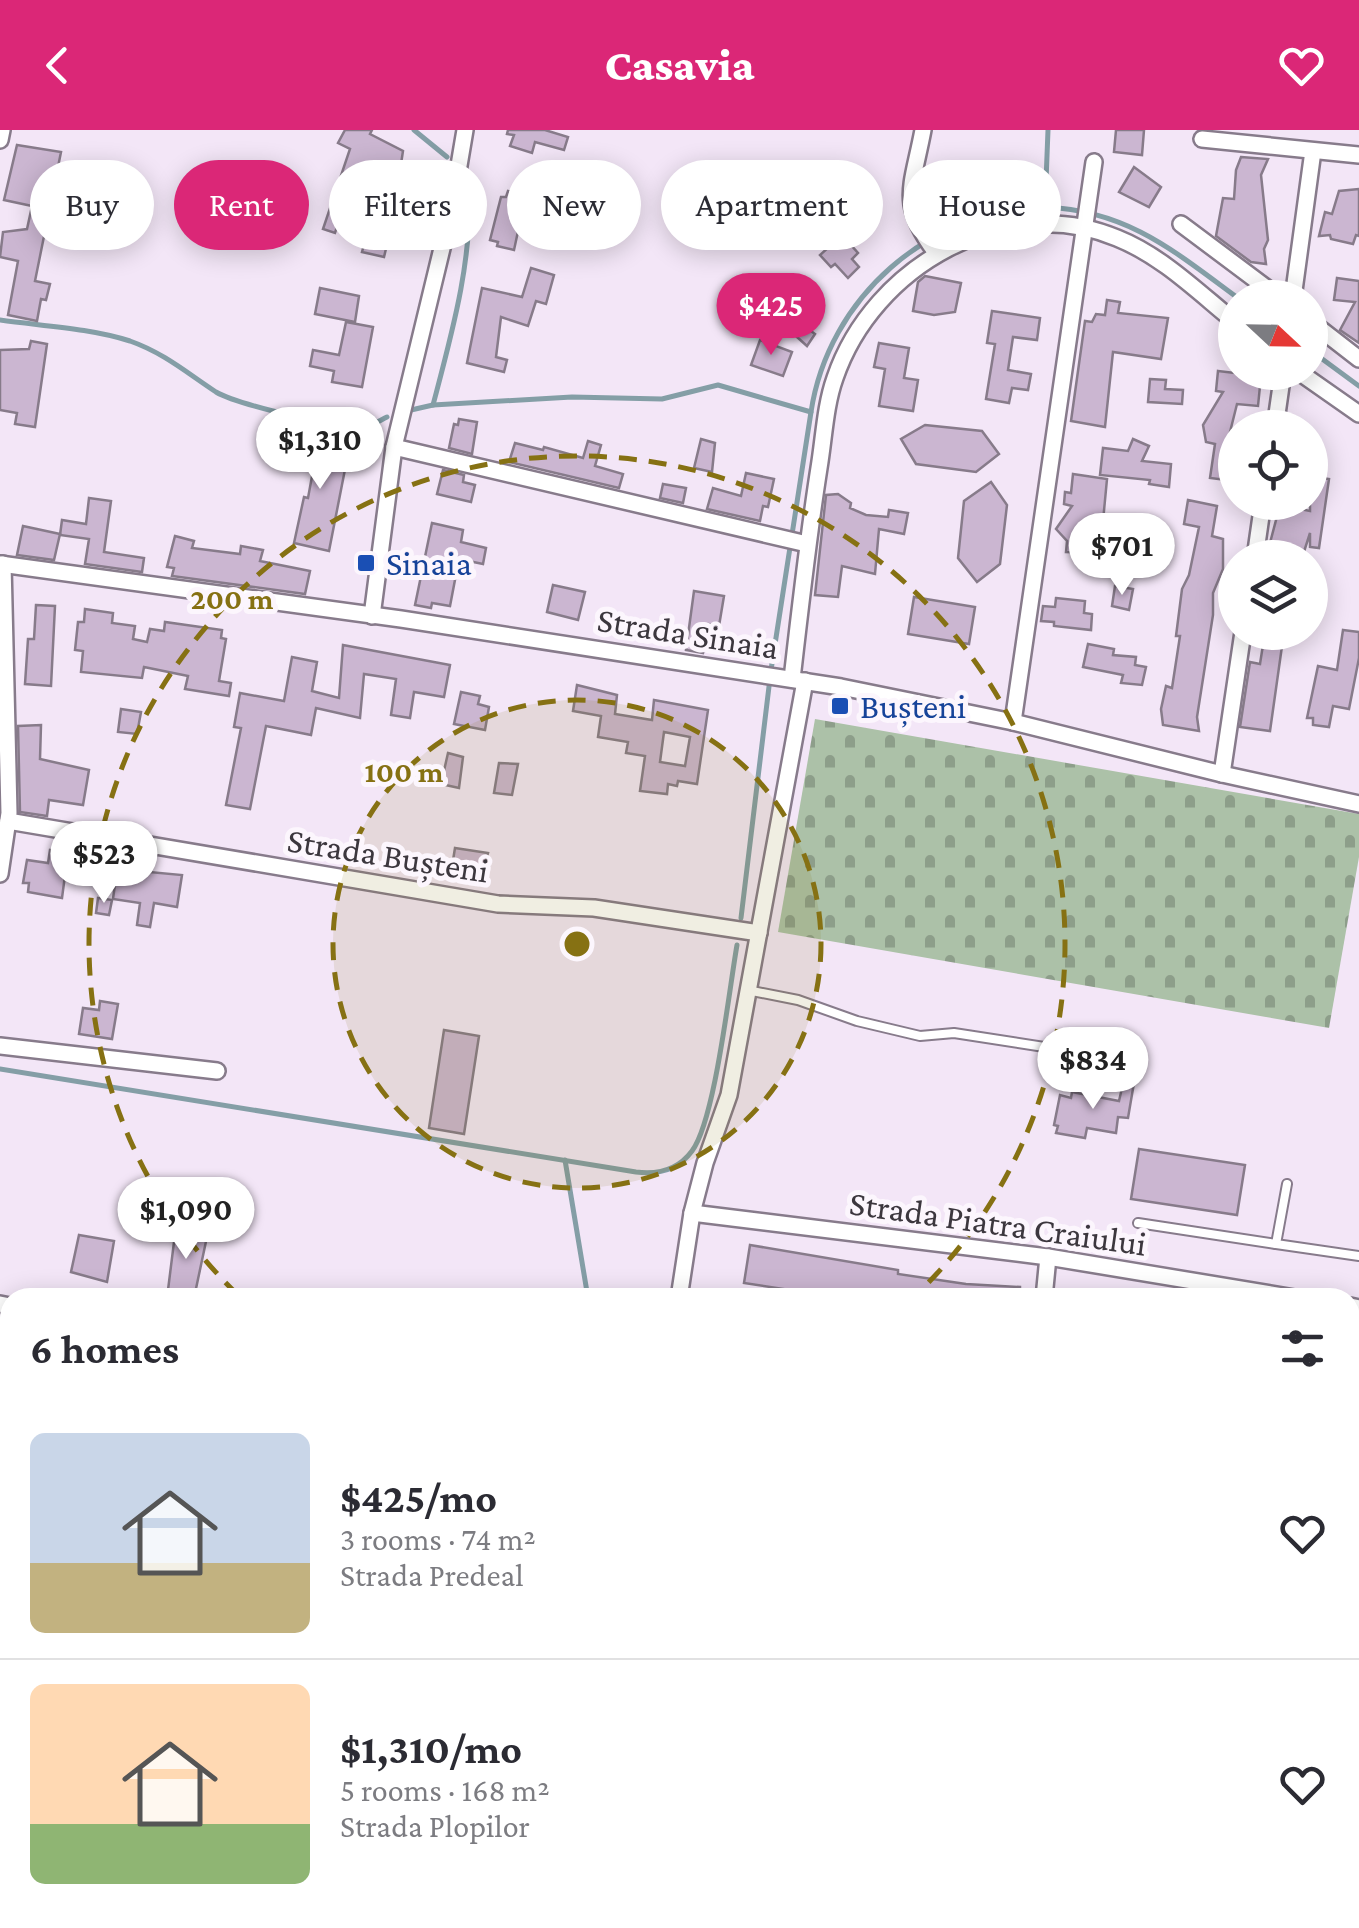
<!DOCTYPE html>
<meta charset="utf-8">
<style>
body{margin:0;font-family:"Crimson Pro",serif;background:#f7f7f7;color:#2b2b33;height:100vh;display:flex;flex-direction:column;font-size:38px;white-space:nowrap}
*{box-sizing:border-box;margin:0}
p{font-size:32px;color:#7c7c81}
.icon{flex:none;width:55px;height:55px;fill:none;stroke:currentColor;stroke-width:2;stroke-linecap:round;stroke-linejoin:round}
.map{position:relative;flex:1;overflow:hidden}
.panel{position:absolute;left:0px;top:1158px;width:1360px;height:642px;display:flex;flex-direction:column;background:#fff;border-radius:30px 30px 0 0;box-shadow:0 5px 25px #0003}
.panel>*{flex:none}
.banner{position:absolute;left:30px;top:30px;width:1300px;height:90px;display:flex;gap:20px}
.needle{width:65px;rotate:112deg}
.tools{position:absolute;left:1218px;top:150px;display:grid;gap:20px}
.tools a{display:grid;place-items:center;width:110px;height:110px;border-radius:50%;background:#fff;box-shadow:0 5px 25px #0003;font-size:50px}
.price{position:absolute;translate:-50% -85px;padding:0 22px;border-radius:35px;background:#fff;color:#222;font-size:32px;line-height:65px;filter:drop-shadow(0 2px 5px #0008)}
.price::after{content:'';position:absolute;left:50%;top:60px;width:30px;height:22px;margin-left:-15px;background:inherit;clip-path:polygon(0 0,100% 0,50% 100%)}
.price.active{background:#db2777;color:#fff}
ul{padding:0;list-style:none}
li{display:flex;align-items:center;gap:30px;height:250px;padding:0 30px}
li+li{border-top:2px solid #e1e1e2}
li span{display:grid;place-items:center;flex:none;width:280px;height:200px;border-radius:15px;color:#555}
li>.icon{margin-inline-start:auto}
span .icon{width:120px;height:120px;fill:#fffc;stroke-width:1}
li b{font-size:42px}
h2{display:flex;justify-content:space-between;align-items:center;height:120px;padding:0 30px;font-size:42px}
.tag{padding:0 35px;border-radius:45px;background:#fff;box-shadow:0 5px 25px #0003;font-size:35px;line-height:90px}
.tag.active{background:#db2777;color:#fff}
header{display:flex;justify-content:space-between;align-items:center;height:130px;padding:0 30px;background:#db2777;color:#fff;font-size:45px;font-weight:800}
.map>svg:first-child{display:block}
</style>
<header><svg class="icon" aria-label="back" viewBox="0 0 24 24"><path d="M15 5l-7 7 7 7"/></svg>Casavia<svg class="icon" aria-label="heart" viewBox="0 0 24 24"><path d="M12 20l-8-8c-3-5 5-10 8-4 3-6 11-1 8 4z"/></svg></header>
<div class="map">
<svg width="1359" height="1798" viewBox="0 0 1359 1798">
<defs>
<pattern id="cemetery-stones" width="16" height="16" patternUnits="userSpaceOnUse" patternTransform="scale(2.5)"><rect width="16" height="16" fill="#acc1a8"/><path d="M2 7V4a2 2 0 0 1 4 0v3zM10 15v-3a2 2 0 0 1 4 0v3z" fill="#8d9e8a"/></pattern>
</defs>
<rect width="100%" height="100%" fill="#f3e6f7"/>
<polygon fill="url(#cemetery-stones)" points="815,589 1359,684 1359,727 1329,898 778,802"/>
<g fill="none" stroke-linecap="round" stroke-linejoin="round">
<g stroke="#849ea6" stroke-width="5">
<polyline points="414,0 447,27"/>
<path d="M1046,77c82,4 128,44 192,91"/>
<path d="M0,190c42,6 89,8 130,21 34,12 57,32 86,51 20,12 130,39 150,35 7,-2 15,-7 21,-10"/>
<polyline points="1310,220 1359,256"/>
<path d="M433,275c19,-72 40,-146 36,-221"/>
<path d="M411,280l22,-5 139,-8 90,2 56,-14 93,27c17,-114 118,-203 234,-205l3,-77"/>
<polyline points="741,788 771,540 811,282"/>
<path d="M0,939l636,103c23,3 42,-2 56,-21 23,-31 37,-161 45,-206"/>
<polyline points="565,1030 588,1168"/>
<polyline points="0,1321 10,1323"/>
</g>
</g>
<g fill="#cbb6d1" stroke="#877b8a" stroke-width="2.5" fill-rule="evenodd">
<polygon points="345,0 372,0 370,4 403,21 395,73 350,58 335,103 323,99 350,19 338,13"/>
<polygon points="508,0 545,0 568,7 564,20 535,12 532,23 510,16 514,5 507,4"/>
<polygon points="1116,0 1144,0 1142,25 1114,22"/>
<polygon points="17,15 61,22 35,151 50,154 46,170 41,169 37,191 8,185 18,131 0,127 3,102 27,99 32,76 4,70"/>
<polygon points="1241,27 1268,29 1261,45 1268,110 1264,119 1266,134 1251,132 1216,106 1223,68 1234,69 1236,40"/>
<polygon points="1134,37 1161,57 1149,77 1119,62"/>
<polygon points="1359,59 1359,106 1356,105 1353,114 1331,109 1330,105 1319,106 1325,82 1332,84 1339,61"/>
<polygon points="508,61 559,72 548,102 520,92 514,120 497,116 498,112 490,110 501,67 506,67"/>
<polygon points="369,96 390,102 384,127 362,122"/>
<polygon points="842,105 858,123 852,129 859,137 848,148 835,134 831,137 820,125"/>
<polygon points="531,138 554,145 546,174 536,171 528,196 501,187 496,227 507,230 504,242 467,233 482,158 522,167"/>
<polygon points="925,146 961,153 955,182 934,185 913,181 918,152"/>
<polygon points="1337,148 1359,151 1359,213 1340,200 1355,172 1334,170"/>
<polygon points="320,158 359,166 355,192 315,184"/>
<polygon points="789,159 810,180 799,192 815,204 807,216 768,181"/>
<polygon points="1107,170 1120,172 1118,183 1168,188 1161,229 1113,222 1105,297 1071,291 1085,191 1092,192 1096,184 1105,185"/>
<polygon points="992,181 1040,188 1037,210 1013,207 1008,240 1031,244 1028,260 1012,258 1009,273 986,269 995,214 987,213"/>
<polygon points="346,192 373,197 362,257 332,252 334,241 310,236 313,220 339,225"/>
<polygon points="760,210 792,222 783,246 751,235"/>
<polygon points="31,211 47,214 35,297 15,294 17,283 0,280 0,220 29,219"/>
<polygon points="879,213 909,218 904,248 918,250 913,281 879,276 885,239 874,237"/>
<polygon points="1218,241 1261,246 1258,276 1237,274 1230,302 1232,326 1235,327 1235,351 1210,348 1215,314 1206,312 1203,295 1223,262 1216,261"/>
<polygon points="1150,249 1166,250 1165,259 1183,260 1182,274 1148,272"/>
<polygon points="459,289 477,292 472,324 449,318 454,294 458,295"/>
<polygon points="925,295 982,301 999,324 976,342 916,334 901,309"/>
<polygon points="701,309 715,313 712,342 694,338"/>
<polygon points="1133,309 1149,316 1142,331 1171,334 1169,357 1149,354 1150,350 1100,345 1103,318 1128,321"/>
<polygon points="298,310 349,319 329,421 294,413 304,367 308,368 313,341 293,338"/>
<polygon points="588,311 601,315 595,336 623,344 619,358 509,332 515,313 543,320 544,317 583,328"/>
<polygon points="1310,323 1325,325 1322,348 1329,349 1319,418 1310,417 1310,403 1302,428 1266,428 1280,375 1310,381"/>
<polygon points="443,340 464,345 463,352 475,355 471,372 437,364"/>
<polygon points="746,343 774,349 768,377 763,376 760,391 707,379 713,358 741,366"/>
<polygon points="1073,344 1107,349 1100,423 1066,422 1067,411 1056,399 1072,376 1064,374 1065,362 1071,363"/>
<polygon points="991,352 1007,375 1000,434 977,452 958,428 964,371"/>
<polygon points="663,354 686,358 683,373 660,368"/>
<polygon points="838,364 851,373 850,378 866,385 888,387 889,380 908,383 904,404 879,399 875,444 842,436 838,467 815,465 826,365"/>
<polygon points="89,368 111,371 104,422 144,428 142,442 85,434 89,409 60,405 62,390 86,394"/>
<polygon points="1188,370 1217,376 1212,406 1223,409 1223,439 1213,463 1213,485 1197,587 1199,601 1163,595 1161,579 1166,556 1172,558 1180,506 1176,506 1182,459 1189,445 1199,397 1184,394"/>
<polygon points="432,393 463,400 461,412 486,418 483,434 459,429 450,476 432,473 431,478 415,475"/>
<polygon points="23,396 60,404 54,430 17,425"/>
<polygon points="175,406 194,411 192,418 240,424 241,416 263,420 260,431 310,441 305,464 172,446 174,438 167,437"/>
<polygon points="553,455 585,462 578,490 547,482"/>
<polygon points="1115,456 1133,459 1129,480 1112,476"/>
<polygon points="694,461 724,466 719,496 708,494 703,523 686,520"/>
<polygon points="914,467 975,477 969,514 908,504"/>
<polygon points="1056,468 1085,471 1084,483 1092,484 1091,500 1054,496 1054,492 1041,491 1043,476 1055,477"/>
<polygon points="36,475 55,476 51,556 25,554 28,509 34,509"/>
<polygon points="85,479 113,483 112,493 135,496 133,509 147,512 150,499 164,501 165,492 222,500 221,508 226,509 219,551 231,553 229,566 185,559 188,546 144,537 142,548 81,542 83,521 75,520 78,492 84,492"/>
<polygon points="1343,500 1359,502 1359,528 1349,579 1333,576 1329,597 1313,595 1313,588 1307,588 1318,536 1337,540"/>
<polygon points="1265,502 1284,502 1270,601 1240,597 1250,532 1260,534"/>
<polygon points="1088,514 1114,519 1113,525 1136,527 1135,535 1146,537 1142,555 1121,553 1123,545 1083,537"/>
<polygon points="343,515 450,535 444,567 414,562 410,588 391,585 396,549 364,544 360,588 316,578 311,605 266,596 250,679 226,675 241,598 234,597 240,563 284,571 292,527 317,532 312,561 339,568"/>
<path d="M577,555l40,10 -2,19 37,6 2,-20 54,10 -11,74 -19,-3 -1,5 -9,-2 -1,10 -27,-3 5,-35 -19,-3 2,-11 -30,-5 3,-21 -28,-5zM664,602l26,5 -5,29 -25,-4z"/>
<polygon points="461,562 480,566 478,574 489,577 485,600 454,594"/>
<polygon points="121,579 141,582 137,604 118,602"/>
<polygon points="41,595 40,629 89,640 83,675 49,670 47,686 20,682 18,596"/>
<polygon points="448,623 463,627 459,658 441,654"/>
<polygon points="499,633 518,634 512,665 494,663"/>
<polygon points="455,718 488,723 480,753 450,749"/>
<polygon points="50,720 68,723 62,768 28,762 29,753 23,753 27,730 48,733"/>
<polygon points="117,739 182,745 177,777 154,773 150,797 137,795 140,773 113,769"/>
<polygon points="98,768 112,770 109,785 96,783"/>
<polygon points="100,871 118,874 112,909 79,904 83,878 99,880"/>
<polygon points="444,900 479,906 464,1004 429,998"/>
<polygon points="1125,945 1135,947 1128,988 1118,987 1116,1003 1087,998 1085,1008 1056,1003 1058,996 1054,995 1060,965 1071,968 1072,962 1119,971"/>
<polygon points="1139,1019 1245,1035 1237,1085 1131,1069"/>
<polygon points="176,1096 208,1102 194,1168 167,1168"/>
<polygon points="79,1105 114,1111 107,1152 71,1142"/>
<polygon points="750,1115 898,1140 898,1144 966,1154 1020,1157 1020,1168 842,1168 744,1153"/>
</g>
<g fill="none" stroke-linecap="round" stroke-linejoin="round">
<g stroke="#877b8b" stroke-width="12">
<g id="lane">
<polyline points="747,860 798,870 857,891 920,906 954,903 1083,923"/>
<polyline points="1287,1054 1276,1114 1359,1126"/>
<polyline points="1138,1093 1276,1114"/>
<polyline points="607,1798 608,1790"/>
</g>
</g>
<g stroke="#877b8b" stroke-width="20">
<g id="street">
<path d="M923,0c-11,59 -25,73 14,124"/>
<polyline points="1202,9 1359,25"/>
<polyline points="0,10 2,0"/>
<polyline points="1181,94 1280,168"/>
<polyline points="1293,168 1313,21"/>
<polyline points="1310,191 1359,229"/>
<polyline points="1299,242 1359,284"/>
<polyline points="1275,298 1283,242"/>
<polyline points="394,317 807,414"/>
<polyline points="1255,428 1263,372"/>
<polyline points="0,434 401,489 841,557 1013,592 1222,644 1359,674"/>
<polyline points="372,486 394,317 452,77 465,0"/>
<path d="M792,549c8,-70 16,-141 27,-211 5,-30 6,-62 16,-90 38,-112 170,-187 282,-140 45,18 81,54 118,84"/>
<polyline points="1013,592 1094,32"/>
<polyline points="1222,644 1243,502"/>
<polyline points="8,691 498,774 594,778 759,803"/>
<polyline points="0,744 9,683 3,434"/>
<polyline points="0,916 217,941"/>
<polyline points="692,1083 1048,1127 1295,1168"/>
<polyline points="679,1168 692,1083 705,1033 729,965 805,551"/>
<polyline points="1044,1168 1048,1127"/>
<polyline points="0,1174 10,1176"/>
<polyline points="1350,1176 1359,1178"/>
<polyline points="0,1304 10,1305"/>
</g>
</g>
<use href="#lane" stroke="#fff" stroke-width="8"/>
<use href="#street" stroke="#fff" stroke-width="15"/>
</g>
<circle cx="577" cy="814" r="244" fill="#867113" fill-opacity=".12"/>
<g fill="none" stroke="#867113" stroke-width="5" stroke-dasharray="18 12">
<circle cx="577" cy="814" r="244"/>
<path d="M238 1165A488 488 0 1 1 916 1165"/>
</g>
<g fill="#1a4fb4" stroke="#fcf6fd" stroke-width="4">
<rect x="356" y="423" width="20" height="20" rx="5"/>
<rect x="830" y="566" width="20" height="20" rx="5"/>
</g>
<g text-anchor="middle" stroke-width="10" stroke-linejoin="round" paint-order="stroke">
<g font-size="35" fill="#164399" stroke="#fcf6fd" text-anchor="start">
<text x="386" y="445">Sinaia</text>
<text x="860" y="588">Bușteni</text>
</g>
<g font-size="35" fill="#3c373e" stroke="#fcf6fd">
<text transform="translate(688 503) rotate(9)" y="12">Strada Sinaia</text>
<text transform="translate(388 725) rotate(9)" y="12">Strada Bușteni</text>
<text transform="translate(998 1093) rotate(8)" y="12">Strada Piatra Craiului</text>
</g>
</g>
<circle cx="577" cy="814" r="15" fill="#867113" stroke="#fcf6fd" stroke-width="5"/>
<g font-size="30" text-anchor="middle" font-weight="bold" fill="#867113" stroke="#fcf6fd" stroke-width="10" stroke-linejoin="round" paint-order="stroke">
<text x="232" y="479">200 m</text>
<text x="404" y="652">100 m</text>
</g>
</svg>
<div class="tools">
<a><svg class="needle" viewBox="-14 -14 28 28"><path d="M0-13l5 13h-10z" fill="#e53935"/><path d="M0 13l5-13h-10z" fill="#7c7c81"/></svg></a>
<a><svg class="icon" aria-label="locate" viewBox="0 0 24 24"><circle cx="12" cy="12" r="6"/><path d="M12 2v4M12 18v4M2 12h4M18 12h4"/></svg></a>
<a><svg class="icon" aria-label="layers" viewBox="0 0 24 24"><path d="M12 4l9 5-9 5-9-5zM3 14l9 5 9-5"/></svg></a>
</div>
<b class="price active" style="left:771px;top:228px">$425</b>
<b class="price" style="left:320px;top:362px">$1,310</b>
<b class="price" style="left:1122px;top:468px">$701</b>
<b class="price" style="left:104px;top:776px">$523</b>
<b class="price" style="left:1093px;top:982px">$834</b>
<b class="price" style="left:186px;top:1132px">$1,090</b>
<div class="banner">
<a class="tag">Buy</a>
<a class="tag active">Rent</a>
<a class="tag">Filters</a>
<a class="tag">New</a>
<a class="tag">Apartment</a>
<a class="tag">House</a>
</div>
<section class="panel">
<h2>6 homes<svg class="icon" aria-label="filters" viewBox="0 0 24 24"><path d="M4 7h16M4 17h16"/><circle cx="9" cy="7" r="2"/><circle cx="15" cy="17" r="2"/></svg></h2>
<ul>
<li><span style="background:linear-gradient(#c9d6e8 65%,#c2b280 0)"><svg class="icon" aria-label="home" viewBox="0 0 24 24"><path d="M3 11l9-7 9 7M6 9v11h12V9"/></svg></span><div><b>$425/mo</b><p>3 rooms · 74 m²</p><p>Strada Predeal</p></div><svg class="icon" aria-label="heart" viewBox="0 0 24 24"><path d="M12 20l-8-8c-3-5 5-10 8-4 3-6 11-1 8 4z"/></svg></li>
<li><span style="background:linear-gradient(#ffd9b3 70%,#8fb573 0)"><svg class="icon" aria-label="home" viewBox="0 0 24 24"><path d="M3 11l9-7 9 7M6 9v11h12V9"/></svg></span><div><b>$1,310/mo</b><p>5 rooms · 168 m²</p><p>Strada Plopilor</p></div><svg class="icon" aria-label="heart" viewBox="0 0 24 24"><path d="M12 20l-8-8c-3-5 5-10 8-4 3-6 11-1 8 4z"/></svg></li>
</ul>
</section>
</div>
